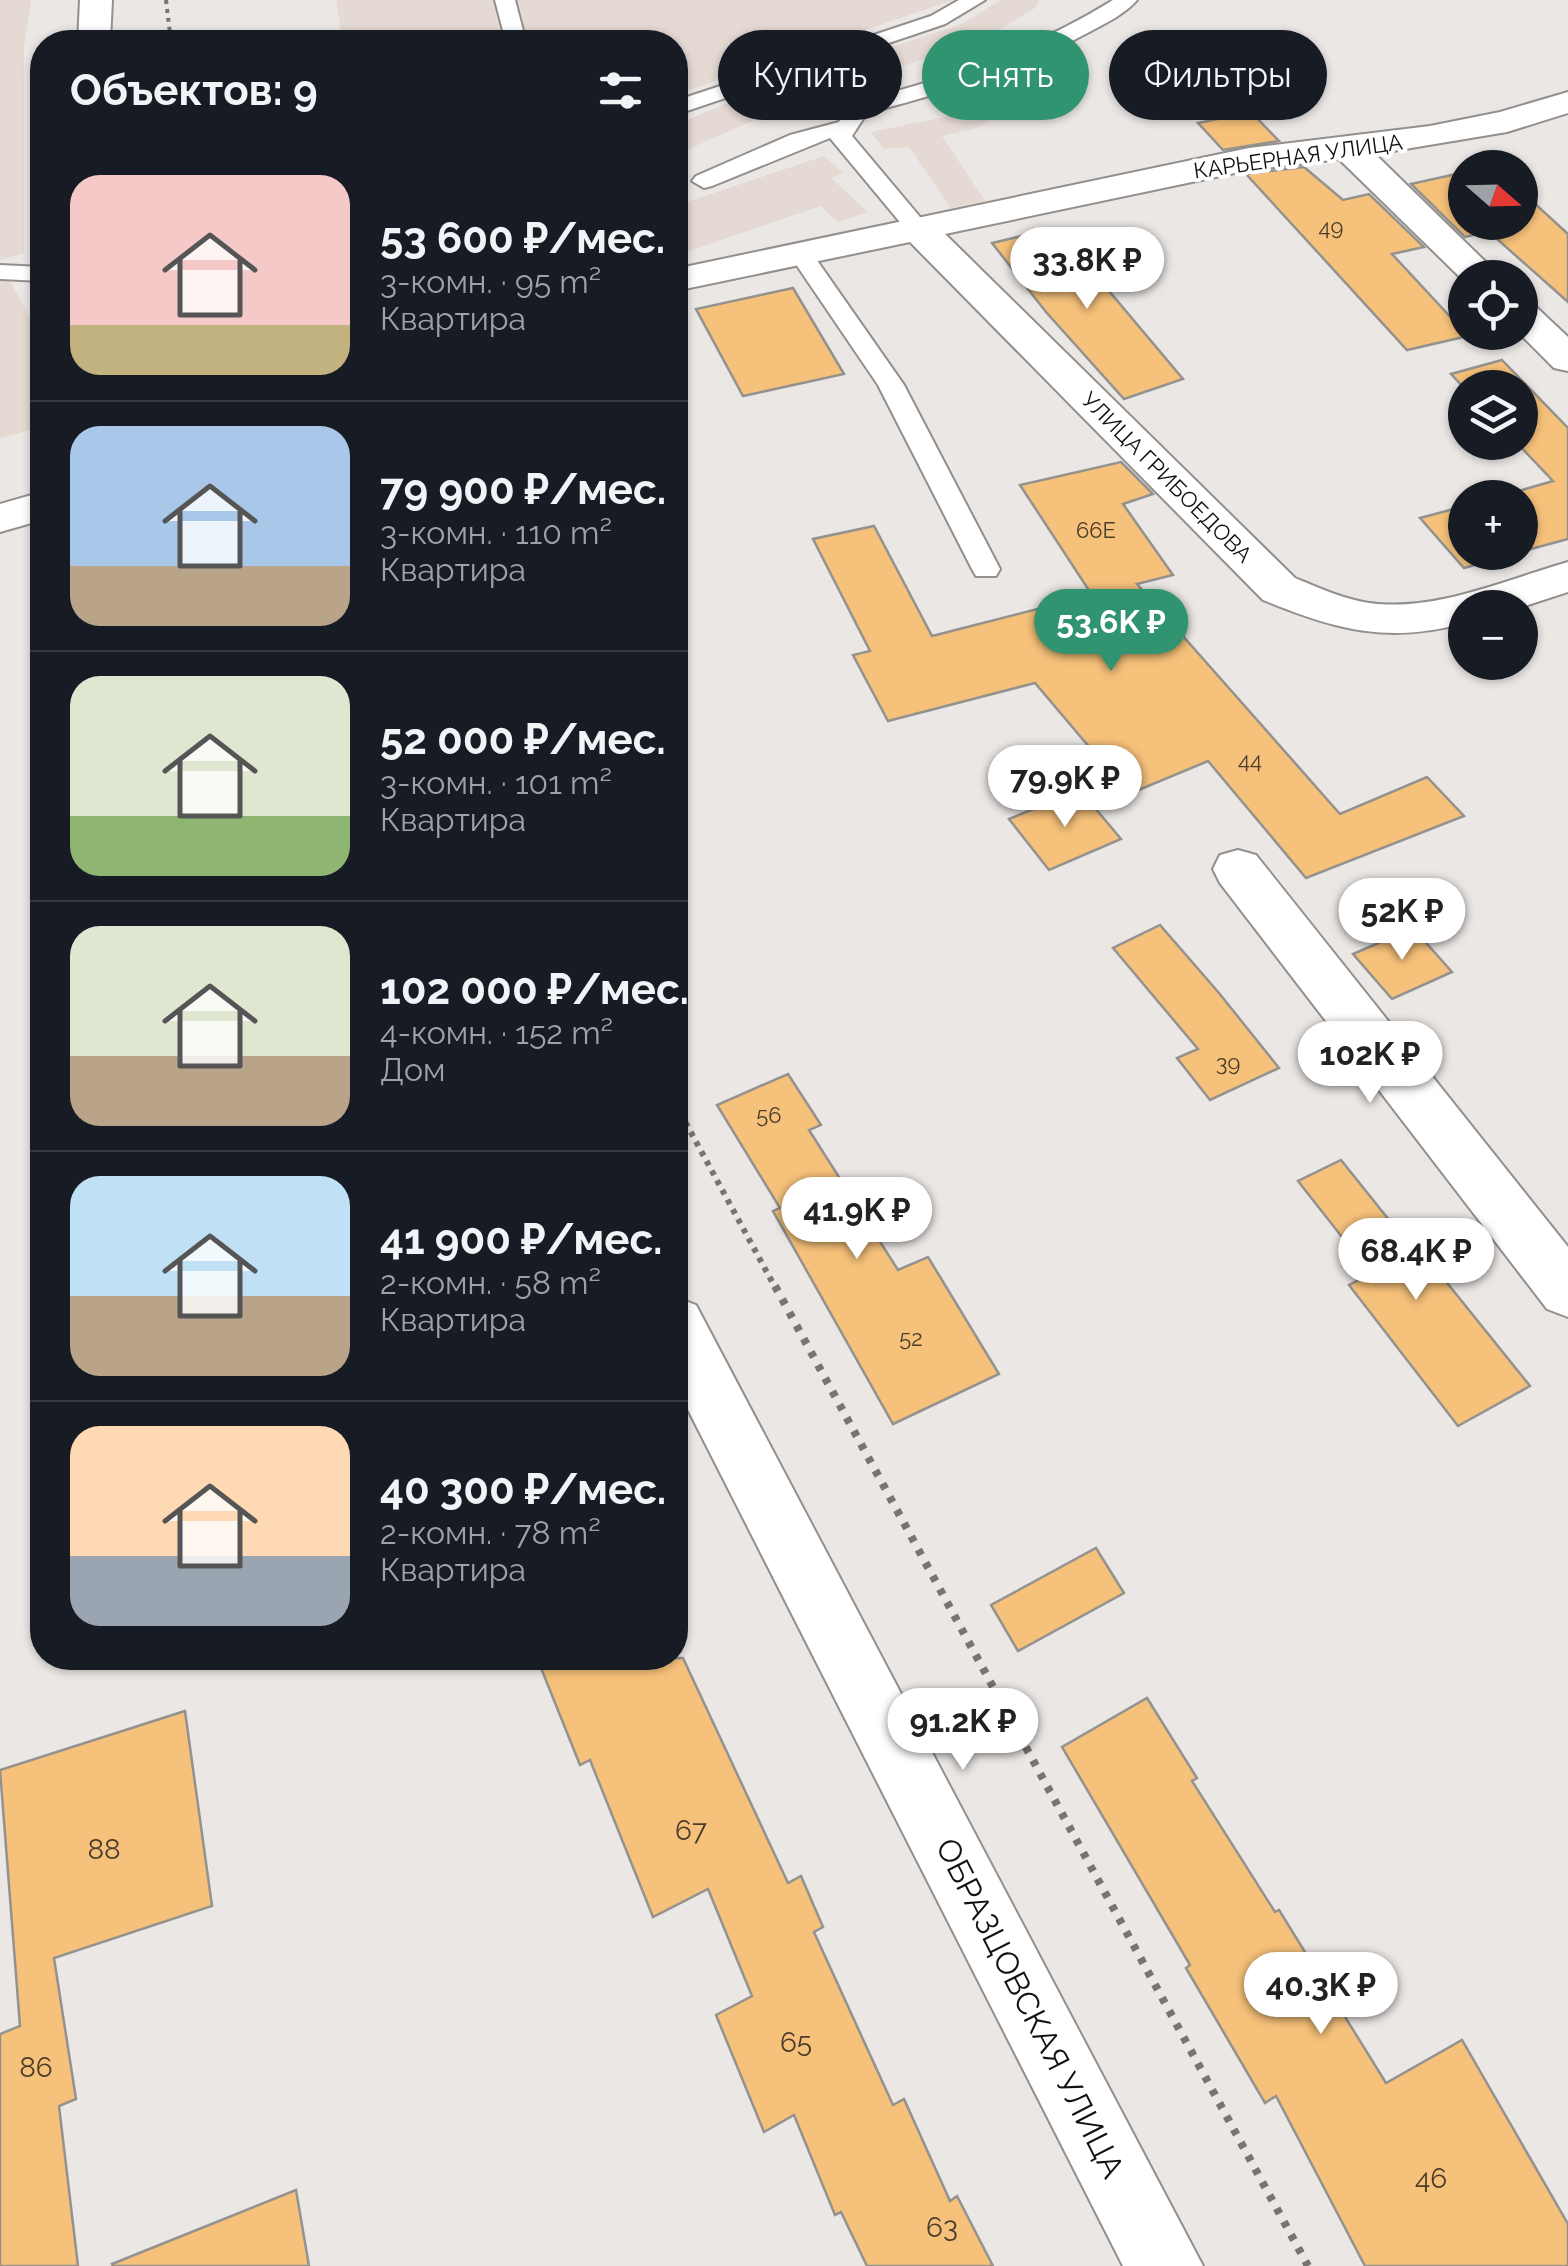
<!DOCTYPE html>
<html lang="ru">
<meta charset="utf-8">
<style>
body{margin:0;font-family:Raleway,sans-serif;background:#20242c;color:#f1f3f6;height:100vh;display:flex;flex-direction:column;font-size:38px;white-space:nowrap}
*{box-sizing:border-box;margin:0}
p{font-size:32px;color:#9ea1a6}
.icon{flex:none;width:55px;height:55px;fill:none;stroke:currentColor;stroke-width:2;stroke-linecap:round;stroke-linejoin:round}
.map{position:relative;flex:1;overflow:hidden}
.details{position:absolute;left:30px;top:30px;width:658px;height:1640px;display:flex;flex-direction:column;background:#171b24;border-radius:40px;box-shadow:0 2px 8px #0004}
.details>*{flex:none}
.banner{position:absolute;left:718px;top:30px;width:700px;height:90px;display:flex;gap:20px}
.needle{width:65px;rotate:110deg}
.buttons{position:absolute;left:1448px;top:150px;display:grid;gap:20px}
.buttons a{display:grid;place-items:center;width:90px;height:90px;border-radius:50%;background:#171b24;box-shadow:0 2px 8px #0004;font-size:50px}
.price{position:absolute;translate:-50% -85px;padding:0 22px;border-radius:35px;background:#fff;color:#222;font-size:32px;line-height:65px;filter:drop-shadow(0 2px 5px #0008)}
.price::after{content:'';position:absolute;left:50%;top:60px;width:30px;height:22px;margin-left:-15px;background:inherit;clip-path:polygon(0 0,100% 0,50% 100%)}
.price.selected{background:#2f946f;color:#fff}
ul{padding:0;list-style:none}
li{display:flex;align-items:center;gap:30px;height:250px;padding:0 40px}
li+li{border-top:2px solid #363941}
li span{display:grid;place-items:center;flex:none;width:280px;height:200px;border-radius:30px;color:#555}
li>.icon{margin-inline-start:auto}
span .icon{width:120px;height:120px;fill:#fffc;stroke-width:1}
li b{font-size:42px}
h2{display:flex;justify-content:space-between;align-items:center;height:120px;padding:0 40px;font-size:42px}
.pill{padding:0 35px;border-radius:45px;background:#171b24;box-shadow:0 2px 8px #0004;font-size:35px;line-height:90px}
.pill.selected{background:#2f946f;color:#fff}
.map>svg:first-child{display:block}
</style>
<div class="map">
<svg width="1568" height="2266" viewBox="0 0 1568 2266">
<rect width="100%" height="100%" fill="#ebe7e5"/>
<g fill="#e4d9d3">
<polygon points="0,0 31,0 24,47 24,253 0,260"/>
<polygon points="336,0 953,0 675,95 675,42 343,42"/>
<polygon points="1001,0 1039,0 1035,8 989,36 775,111 675,155 675,125 752,93 962,24"/>
<polygon points="980,101 1005,113 976,128 942,136 985,201 951,208 909,147 884,149 871,132 945,117"/>
<polygon points="824,156 843,173 831,178 868,212 838,222 820,206 678,255 675,252 675,206"/>
<polygon points="0,264 42,338 42,427 0,438"/>
</g>
<g fill="#f6c17a" stroke="#94928f" stroke-width="2.5">
<polygon points="1251,112 1279,141 1223,150 1198,123"/>
<polygon points="1304,167 1343,200 1369,194 1424,247 1392,254 1468,336 1407,350 1246,174"/>
<polygon points="1465,172 1465,222 1520,222 1520,190 1568,234 1568,302 1488,231 1465,237 1411,184"/>
<polygon points="1056,228 1183,379 1124,399 1046,312 992,243"/>
<polygon points="793,288 844,374 743,396 696,309"/>
<polygon points="1502,360 1568,428 1568,539 1520,552 1520,498 1494,498 1553,481 1516,442 1520,442 1520,388 1465,389 1451,374"/>
<polygon points="1121,462 1153,494 1123,504 1173,575 1137,584 1340,814 1427,777 1464,816 1306,878 1208,761 1129,794 1035,683 888,721 853,655 870,651 813,539 874,526 932,636 1092,595 1020,485"/>
<polygon points="1465,506 1465,552 1520,552 1464,568 1420,518"/>
<polygon points="1080,790 1121,839 1049,870 1009,819"/>
<polygon points="1160,925 1219,993 1279,1068 1210,1100 1177,1058 1198,1049 1113,948"/>
<polygon points="1413,928 1452,972 1392,999 1353,954"/>
<polygon points="788,1074 821,1125 809,1130 898,1270 928,1257 999,1374 893,1424 773,1211 780,1208 717,1105"/>
<polygon points="1341,1160 1414,1251 1419,1248 1530,1386 1458,1426 1349,1285 1371,1274 1298,1181"/>
<polygon points="1096,1548 1124,1593 1018,1651 991,1605"/>
<polygon points="537,1658 683,1658 788,1883 801,1876 823,1927 814,1932 893,2105 904,2099 950,2201 957,2196 993,2266 867,2266 841,2212 835,2215 794,2115 764,2132 716,2015 752,1996 708,1889 653,1917 590,1760 580,1765"/>
<polygon points="1147,1698 1197,1778 1192,1781 1275,1912 1279,1910 1386,2083 1462,2040 1568,2224 1568,2266 1365,2266 1276,2096 1265,2103 1186,1968 1190,1965 1062,1747"/>
<polygon points="185,1711 212,1906 54,1958 76,2099 59,2106 78,2266 0,2266 0,2034 20,2026 0,1770"/>
<polygon points="296,2190 309,2266 113,2266 112,2264"/>
</g>
<g fill="none" stroke-linecap="round" stroke-linejoin="round">
<g stroke="#938f8d" stroke-width="4">
<g id="service">
<polygon points="495,0 515,0 526,42 506,42"/>
<polygon points="959,0 985,0 945,24 675,115 675,101 931,16"/>
<path d="M1113,0h24c-11,13 -29,22 -44,30 -72,39 -148,63 -226,83l-15,23 73,87 4,5 -4,5h-16l-79,-95 -118,48 -8,2 -12,-7 4,-5 94,-41 49,-13 12,-19c93,-23 180,-52 262,-103z"/>
<polygon points="801,247 809,249 904,385 1000,569 996,576 976,576 972,569 878,385 789,254"/>
<polygon points="0,265 42,267 42,281 0,279"/>
</g>
</g>
<g stroke="#938f8d" stroke-width="4">
<g id="minor">
<path d="M1568,92v21l-61,19 -132,22 127,124h-37v4l-126,-123 -90,11 -304,64 350,344c24,10 48,21 74,25 67,9 136,-23 199,-41v30l-49,16h-54v15c-78,21 -129,7 -202,-23l-353,-358 -235,49v-22l574,-121 181,-22 70,-14z"/>
<polygon points="1520,301 1534,305 1568,337 1568,371 1554,368 1518,332"/>
<polygon points="42,492 42,520 0,532 0,504"/>
<polygon points="1238,850 1256,855 1568,1247 1568,1317 1547,1309 1220,883 1213,869 1220,855"/>
</g>
</g>
<g stroke="#938f8d" stroke-width="4">
<g id="secondary">
<polygon points="80,0 112,0 110,42 78,42"/>
<polygon points="675,1297 696,1305 1203,2266 1123,2266 675,1384"/>
</g>
</g>
<polyline stroke="#777473" stroke-width="4" stroke-dasharray="4 5" stroke-linecap="butt" points="166,0 171,42"/>
<polyline stroke="#777473" stroke-width="6" stroke-dasharray="5 6" stroke-linecap="butt" points="675,1103 776,1289"/>
<polyline stroke="#777473" stroke-width="8" stroke-dasharray="6 9" stroke-linecap="butt" points="775,1286 1308,2266"/>
<use href="#service" fill="#fff" fill-rule="evenodd"/>
<use href="#minor" fill="#fff" fill-rule="evenodd"/>
<use href="#secondary" fill="#fff" fill-rule="evenodd"/>
</g>
<g text-anchor="middle" stroke-width="8" stroke-linejoin="round" paint-order="stroke">
<g font-size="22" fill="#121110" stroke="#fff">
<text transform="translate(1298 156) rotate(-8)" y="8">КАРЬЕРНАЯ УЛИЦА</text>
<text transform="translate(1167 477) rotate(45)" y="8">УЛИЦА ГРИБОЕДОВА</text>
</g>
<g font-size="22" fill="#4b3d2a">
<text x="1331" y="235">49</text>
<text x="1096" y="538">66Е</text>
<text x="1250" y="768">44</text>
<text x="1228" y="1071">39</text>
<text x="769" y="1123">56</text>
<text x="911" y="1346">52</text>
</g>
<g font-size="28" fill="#4b3d2a">
<text x="691" y="1840">67</text>
<text x="104" y="1859">88</text>
<text x="796" y="2052">65</text>
<text x="36" y="2077">86</text>
<text x="1431" y="2188">46</text>
<text x="942" y="2237">63</text>
</g>
<g font-size="32" fill="#121110" stroke="#fff">
<text transform="translate(1030 2008) rotate(63)" y="11">ОБРАЗЦОВСКАЯ УЛИЦА</text>
</g>
</g>
</svg>
<div class="buttons">
<a><svg class="needle" viewBox="-14 -14 28 28"><path d="M0-13l5 13h-10z" fill="#e53935"/><path d="M0 13l5-13h-10z" fill="#9ea1a6"/></svg></a>
<a><svg class="icon" aria-label="locate" viewBox="0 0 24 24"><circle cx="12" cy="12" r="6"/><path d="M12 2v4M12 18v4M2 12h4M18 12h4"/></svg></a>
<a><svg class="icon" aria-label="layers" viewBox="0 0 24 24"><path d="M12 4l9 5-9 5-9-5zM3 14l9 5 9-5"/></svg></a>
<a>+</a>
<a>−</a>
</div>
<b class="price" style="left:1087px;top:312px">33.8K ₽</b>
<b class="price selected" style="left:1111px;top:674px">53.6K ₽</b>
<b class="price" style="left:1065px;top:830px">79.9K ₽</b>
<b class="price" style="left:1402px;top:963px">52K ₽</b>
<b class="price" style="left:1370px;top:1106px">102K ₽</b>
<b class="price" style="left:857px;top:1262px">41.9K ₽</b>
<b class="price" style="left:1416px;top:1303px">68.4K ₽</b>
<b class="price" style="left:963px;top:1773px">91.2K ₽</b>
<b class="price" style="left:1321px;top:2037px">40.3K ₽</b>
<div class="banner">
<a class="pill">Купить</a>
<a class="pill selected">Снять</a>
<a class="pill">Фильтры</a>
</div>
<section class="details">
<h2>Объектов: 9<svg class="icon" aria-label="filters" viewBox="0 0 24 24"><path d="M4 7h16M4 17h16"/><circle cx="9" cy="7" r="2"/><circle cx="15" cy="17" r="2"/></svg></h2>
<ul>
<li><span style="background:linear-gradient(#f6c9c9 75%,#c2b280 0)"><svg class="icon" aria-label="home" viewBox="0 0 24 24"><path d="M3 11l9-7 9 7M6 9v11h12V9"/></svg></span><div><b>53 600 ₽/мес.</b><p>3-комн. · 95 m²</p><p>Квартира</p></div></li>
<li><span style="background:linear-gradient(#a9c7e8 70%,#b9a48a 0)"><svg class="icon" aria-label="home" viewBox="0 0 24 24"><path d="M3 11l9-7 9 7M6 9v11h12V9"/></svg></span><div><b>79 900 ₽/мес.</b><p>3-комн. · 110 m²</p><p>Квартира</p></div></li>
<li><span style="background:linear-gradient(#dfe7d0 70%,#8fb573 0)"><svg class="icon" aria-label="home" viewBox="0 0 24 24"><path d="M3 11l9-7 9 7M6 9v11h12V9"/></svg></span><div><b>52 000 ₽/мес.</b><p>3-комн. · 101 m²</p><p>Квартира</p></div></li>
<li><span style="background:linear-gradient(#dfe7d0 65%,#b9a48a 0)"><svg class="icon" aria-label="home" viewBox="0 0 24 24"><path d="M3 11l9-7 9 7M6 9v11h12V9"/></svg></span><div><b>102 000 ₽/мес.</b><p>4-комн. · 152 m²</p><p>Дом</p></div></li>
<li><span style="background:linear-gradient(#bfe0f5 60%,#b9a48a 0)"><svg class="icon" aria-label="home" viewBox="0 0 24 24"><path d="M3 11l9-7 9 7M6 9v11h12V9"/></svg></span><div><b>41 900 ₽/мес.</b><p>2-комн. · 58 m²</p><p>Квартира</p></div></li>
<li><span style="background:linear-gradient(#ffd9b3 65%,#9aa5b1 0)"><svg class="icon" aria-label="home" viewBox="0 0 24 24"><path d="M3 11l9-7 9 7M6 9v11h12V9"/></svg></span><div><b>40 300 ₽/мес.</b><p>2-комн. · 78 m²</p><p>Квартира</p></div></li>
</ul>
</section>
</div>
